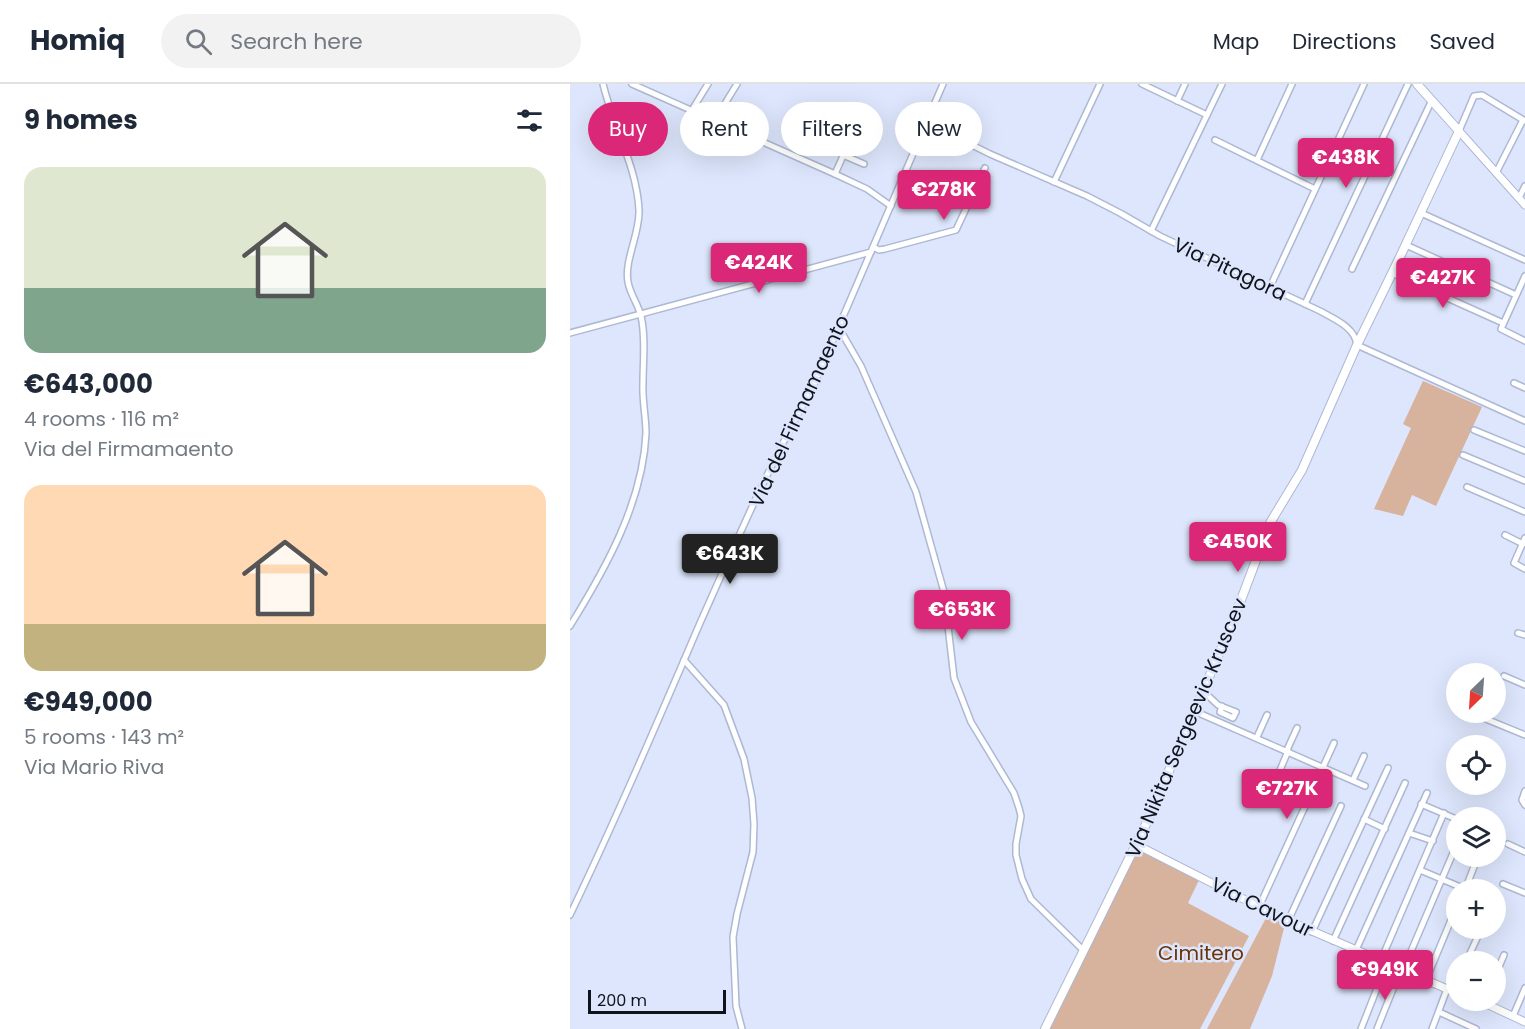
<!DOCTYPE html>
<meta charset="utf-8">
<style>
body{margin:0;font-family:Poppins,sans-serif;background:#f2f2f3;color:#1f2937;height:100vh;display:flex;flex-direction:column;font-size:22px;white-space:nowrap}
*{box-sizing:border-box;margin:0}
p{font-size:20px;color:#747a83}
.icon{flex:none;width:33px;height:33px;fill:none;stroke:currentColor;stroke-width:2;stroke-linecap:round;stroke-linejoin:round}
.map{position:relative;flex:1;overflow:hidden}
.drawer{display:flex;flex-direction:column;background:#fff;width:570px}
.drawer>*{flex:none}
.guide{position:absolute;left:18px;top:18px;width:570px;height:54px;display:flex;gap:12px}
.needle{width:39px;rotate:205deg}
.tools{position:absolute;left:876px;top:579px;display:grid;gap:12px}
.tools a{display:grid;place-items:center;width:60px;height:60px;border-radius:50%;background:#fff;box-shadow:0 6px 24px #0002;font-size:30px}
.scale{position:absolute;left:18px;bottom:15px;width:138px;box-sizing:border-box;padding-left:6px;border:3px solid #0f131c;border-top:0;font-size:16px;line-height:21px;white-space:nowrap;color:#0f131c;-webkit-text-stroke:4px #dde6fc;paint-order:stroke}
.price{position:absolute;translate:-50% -51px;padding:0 14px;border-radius:6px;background:#db2777;color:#fff;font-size:20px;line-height:39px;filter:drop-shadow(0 2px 3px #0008)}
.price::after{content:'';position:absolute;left:50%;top:36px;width:18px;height:14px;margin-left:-9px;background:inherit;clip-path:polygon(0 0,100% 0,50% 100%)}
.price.selected{background:#222;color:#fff}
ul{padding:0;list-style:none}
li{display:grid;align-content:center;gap:12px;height:318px;padding:0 24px}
li span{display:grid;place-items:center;height:186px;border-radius:18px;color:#555}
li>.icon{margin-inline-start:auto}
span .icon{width:108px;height:108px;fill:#fffc;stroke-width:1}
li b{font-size:26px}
h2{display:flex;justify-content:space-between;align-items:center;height:72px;padding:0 24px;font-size:26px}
.chip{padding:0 21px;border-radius:27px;background:#fff;box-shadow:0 6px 24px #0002;font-size:21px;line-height:54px}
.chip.selected{background:#db2777;color:#fff}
header{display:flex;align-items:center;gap:36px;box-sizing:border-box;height:84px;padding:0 30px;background:#fff;border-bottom:2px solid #e0e1e3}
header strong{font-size:28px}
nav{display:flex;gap:33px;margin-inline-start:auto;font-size:21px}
.search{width:420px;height:54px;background:#f2f2f3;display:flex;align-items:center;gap:15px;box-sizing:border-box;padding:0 21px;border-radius:33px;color:#747a83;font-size:22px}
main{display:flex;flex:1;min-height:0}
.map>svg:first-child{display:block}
</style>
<header>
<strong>Homiq</strong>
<div class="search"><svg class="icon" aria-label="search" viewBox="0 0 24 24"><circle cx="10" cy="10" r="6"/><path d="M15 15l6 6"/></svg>Search here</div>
<nav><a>Map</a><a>Directions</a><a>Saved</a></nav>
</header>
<main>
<section class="drawer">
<h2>9 homes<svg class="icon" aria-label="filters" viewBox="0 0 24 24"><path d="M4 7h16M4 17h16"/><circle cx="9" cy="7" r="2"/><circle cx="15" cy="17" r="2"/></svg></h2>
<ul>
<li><span style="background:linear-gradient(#dfe7d0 65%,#7fa58c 0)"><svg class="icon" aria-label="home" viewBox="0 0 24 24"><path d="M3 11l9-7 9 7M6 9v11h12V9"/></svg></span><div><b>€643,000</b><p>4 rooms · 116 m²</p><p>Via del Firmamaento</p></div></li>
<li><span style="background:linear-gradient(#ffd9b3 75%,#c2b280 0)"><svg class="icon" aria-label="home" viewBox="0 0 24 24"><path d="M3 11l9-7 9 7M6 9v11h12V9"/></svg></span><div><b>€949,000</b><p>5 rooms · 143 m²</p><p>Via Mario Riva</p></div></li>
</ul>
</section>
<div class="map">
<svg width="955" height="945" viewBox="0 0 955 945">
<rect width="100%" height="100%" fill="#dde6fc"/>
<g fill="#d7b29c">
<polygon points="853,297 912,323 866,422 842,411 833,432 804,425 841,344 833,340"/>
<polygon points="572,768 629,796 618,819 679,852 630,945 478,945 566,770"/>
<polygon points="697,832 715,840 702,892 680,945 637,945"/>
</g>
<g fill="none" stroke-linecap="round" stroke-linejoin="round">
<g stroke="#adb8d3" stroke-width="8">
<g id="minor">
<polyline points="62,0 265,90 297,105 321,122"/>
<polyline points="572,0 637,31"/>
<polyline points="607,17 615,0"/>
<polyline points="122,26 138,0"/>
<polyline points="145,36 167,0"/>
<path d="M358,39l62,31 97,42 33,17 40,23 160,75c14,8 35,16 37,34l168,76"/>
<polyline points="889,47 904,12 912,11 955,37"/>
<polyline points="645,56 745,105"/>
<polyline points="273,71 294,80"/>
<polyline points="687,76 722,0"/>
<polyline points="926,89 953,36"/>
<polyline points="265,90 280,56"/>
<polyline points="484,98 530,0"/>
<polyline points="949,114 955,102"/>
<polyline points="851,129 955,176"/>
<polyline points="581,147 652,0"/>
<polyline points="836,161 946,211"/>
<polyline points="303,163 309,166 315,165 386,146 415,84"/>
<polyline points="782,185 862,16"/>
<polyline points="822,189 933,239"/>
<polyline points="955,192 931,245 955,257"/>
<polyline points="700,203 794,0"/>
<polyline points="735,220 838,0"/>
<polyline points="269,244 291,282 346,408 374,508 384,594 401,638 444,709 449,724 451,732 446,760 446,771 452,795 461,815 513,866"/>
<polyline points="0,249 301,168"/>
<polyline points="944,299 955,304"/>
<polyline points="904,346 955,367"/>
<polyline points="893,371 955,397"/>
<polyline points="897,403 955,428"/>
<polyline points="935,451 953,460"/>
<polyline points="955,454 944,479 955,485"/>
<path d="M0,542c36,-58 73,-124 76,-193 0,-16 -4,-33 -3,-50 0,-22 3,-45 -2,-67 -3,-12 -11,-22 -13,-34 -4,-22 12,-48 11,-72 -2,-43 -26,-84 -36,-126"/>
<polyline points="948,549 955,551"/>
<polyline points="114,576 154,621 174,675 182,714 184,740 183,768 167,830 163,853 166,922 172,945"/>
<polyline points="934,592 955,601"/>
<polyline points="633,607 648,621 666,628 663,634 650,628 652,622"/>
<polyline points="624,627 795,702"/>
<polyline points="911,633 955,651"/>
<polyline points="687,653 697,631"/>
<polyline points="717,666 727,644"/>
<polyline points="708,691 718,667"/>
<polyline points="783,696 794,672"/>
<polyline points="955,707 952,716 955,721"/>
<polyline points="851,720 886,735"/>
<polyline points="794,735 815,745"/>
<polyline points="839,749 863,757"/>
<polyline points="938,760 955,768"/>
<polyline points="850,786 895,805"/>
<polyline points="933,800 955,809"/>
<polyline points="895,806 905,780"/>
<polyline points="689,823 764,659"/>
<path d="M0,831c46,-96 88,-194 130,-292 35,-78 69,-159 112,-234l131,-305"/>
<polyline points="718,837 771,722"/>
<polyline points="742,848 818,684"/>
<polyline points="763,857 835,699"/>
<polyline points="786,866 857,709"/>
<polyline points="811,876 874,729"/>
<polyline points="896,878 908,852"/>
<polyline points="833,886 886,762"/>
<polyline points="926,890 934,871"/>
<polyline points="856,896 886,824"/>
<polyline points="869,928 906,945"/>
<polyline points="943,932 955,904"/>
<polyline points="791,945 817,879"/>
<polyline points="807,945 831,885"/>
<polyline points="862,945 877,905"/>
</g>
</g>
<g stroke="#adb8d3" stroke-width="9">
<g id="tertiary">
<polyline points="889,47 955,121"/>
<polyline points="567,761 705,831 877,905 886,908"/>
<polyline points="908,916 955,938"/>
</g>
</g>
<g stroke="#adb8d3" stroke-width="10">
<polyline id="secondary" points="475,945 578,736 665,532 700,439 732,386 787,261 829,175 889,47 847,0"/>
</g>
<use href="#minor" stroke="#fff" stroke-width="5"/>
<use href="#tertiary" stroke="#fff" stroke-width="7"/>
<use href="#secondary" stroke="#fff" stroke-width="8"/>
</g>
<g text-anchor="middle" stroke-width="5" stroke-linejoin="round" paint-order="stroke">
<g font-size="20" fill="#0f131c" stroke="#dde6fc">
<text transform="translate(660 185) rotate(25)" y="7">Via Pitagora</text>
<text transform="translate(229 327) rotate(-65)" y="7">Via del Firmamaento</text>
<text transform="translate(616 644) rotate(-67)" y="7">Via Nikita Sergeevic Kruscev</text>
<text transform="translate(692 823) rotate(26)" y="7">Via Cavour</text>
</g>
<g font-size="20" fill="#693307" stroke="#dde6fc">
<text x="631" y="876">Cimitero</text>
</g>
</g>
</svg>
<div class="tools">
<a><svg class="needle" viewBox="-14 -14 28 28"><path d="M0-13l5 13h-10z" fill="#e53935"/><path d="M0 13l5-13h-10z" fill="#747a83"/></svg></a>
<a><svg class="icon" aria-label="locate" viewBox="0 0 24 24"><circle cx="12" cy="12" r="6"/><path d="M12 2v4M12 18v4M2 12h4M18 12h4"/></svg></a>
<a><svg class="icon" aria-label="layers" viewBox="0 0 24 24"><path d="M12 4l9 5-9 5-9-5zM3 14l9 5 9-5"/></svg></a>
<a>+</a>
<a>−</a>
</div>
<div class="scale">200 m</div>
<b class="price" style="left:776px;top:105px">€438K</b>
<b class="price" style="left:374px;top:137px">€278K</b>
<b class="price" style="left:189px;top:210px">€424K</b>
<b class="price" style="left:873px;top:225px">€427K</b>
<b class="price" style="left:668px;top:489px">€450K</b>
<b class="price selected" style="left:160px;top:501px">€643K</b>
<b class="price" style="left:392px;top:557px">€653K</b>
<b class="price" style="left:717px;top:736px">€727K</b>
<b class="price" style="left:815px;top:917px">€949K</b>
<div class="guide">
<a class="chip selected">Buy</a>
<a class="chip">Rent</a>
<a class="chip">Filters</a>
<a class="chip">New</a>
</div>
</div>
</main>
